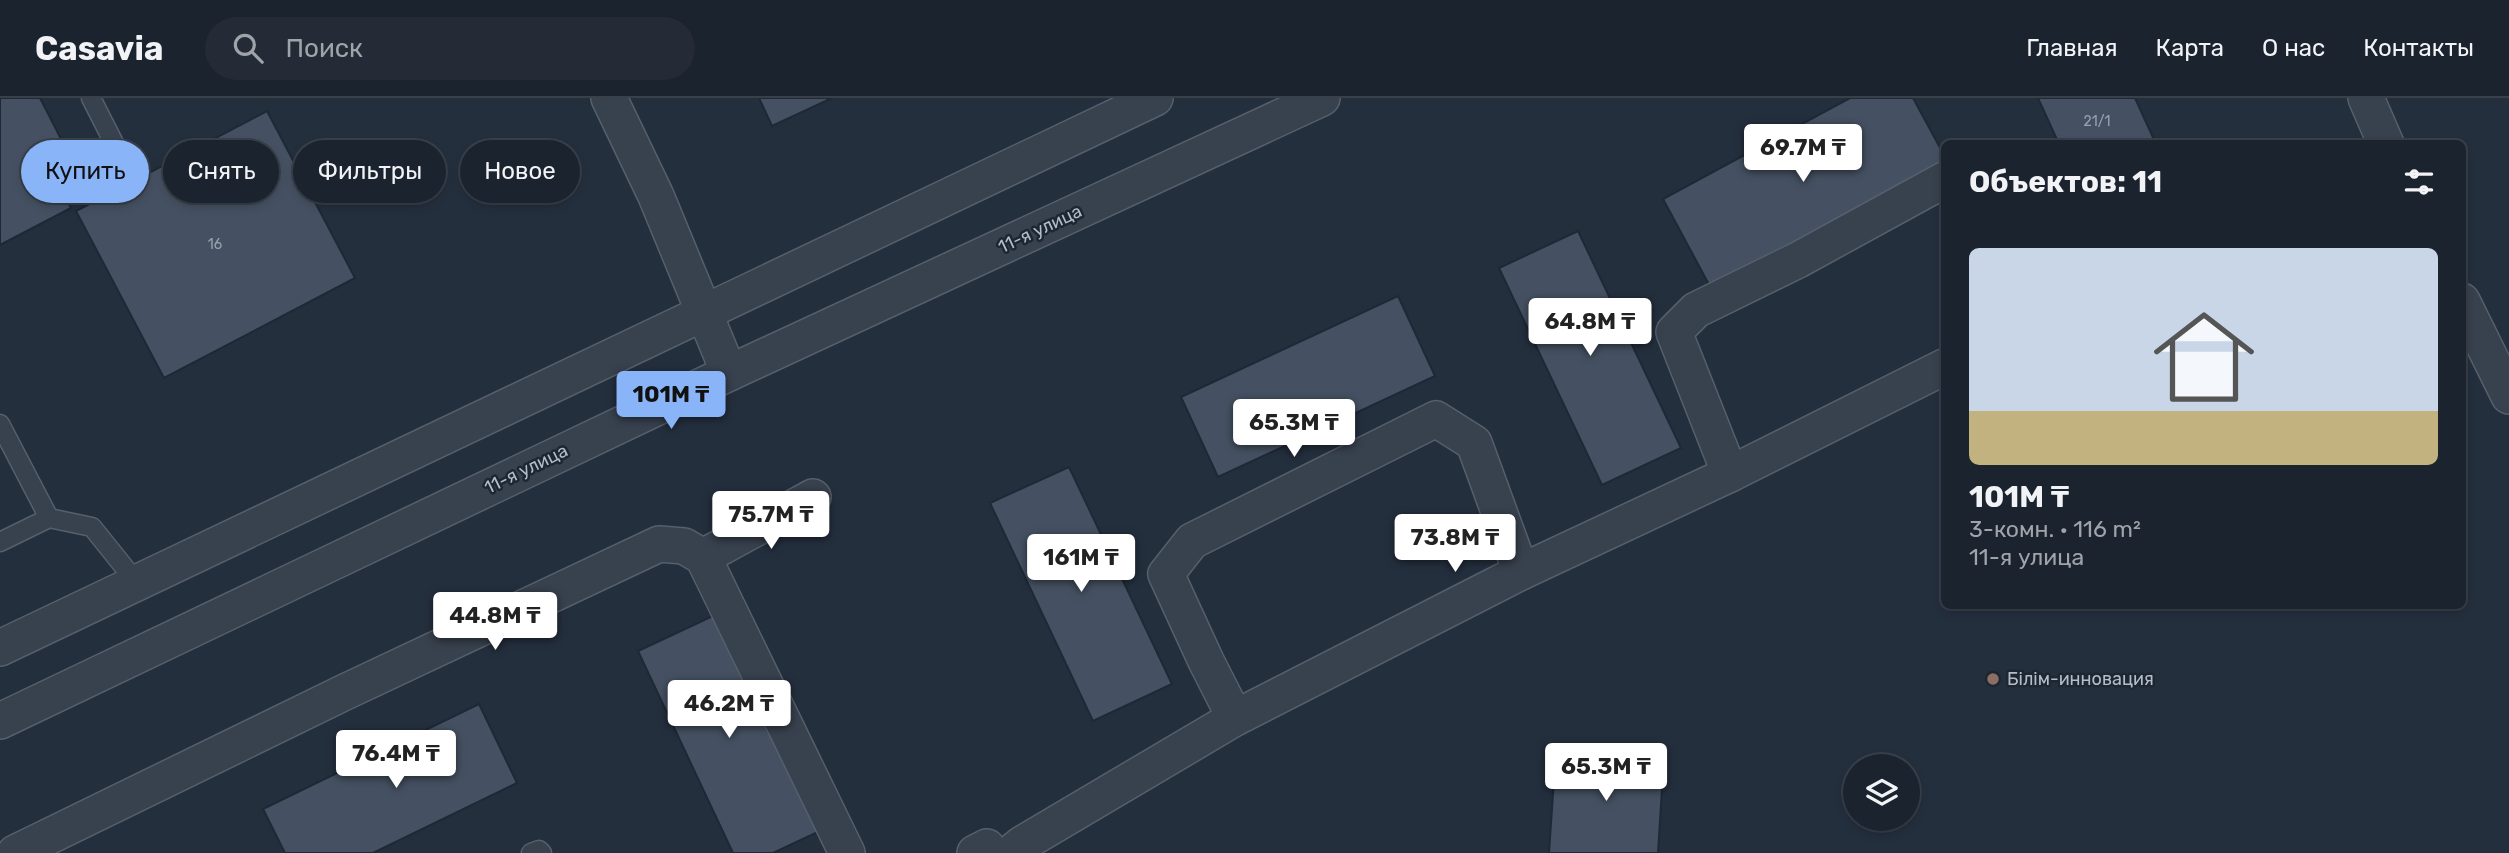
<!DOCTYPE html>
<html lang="ru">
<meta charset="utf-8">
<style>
body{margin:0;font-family:Rubik,sans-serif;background:#242b36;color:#f1f3f6;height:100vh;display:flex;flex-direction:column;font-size:26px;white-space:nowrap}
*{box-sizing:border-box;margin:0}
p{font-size:23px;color:#a0a4aa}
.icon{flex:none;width:38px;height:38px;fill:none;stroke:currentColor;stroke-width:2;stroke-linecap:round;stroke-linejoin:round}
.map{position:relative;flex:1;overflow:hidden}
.panel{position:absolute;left:1941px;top:42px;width:525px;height:469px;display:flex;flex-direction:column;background:#1b232e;border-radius:10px;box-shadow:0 4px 10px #0003,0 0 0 2px #39404a}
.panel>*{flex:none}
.top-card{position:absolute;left:21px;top:42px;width:665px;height:63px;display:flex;gap:14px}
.tools{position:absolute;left:1843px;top:656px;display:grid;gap:14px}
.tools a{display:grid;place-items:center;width:77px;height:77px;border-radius:50%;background:#1b232e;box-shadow:0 4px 10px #0003,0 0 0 2px #39404a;font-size:35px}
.price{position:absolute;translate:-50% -60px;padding:0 16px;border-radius:7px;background:#fff;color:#222;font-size:23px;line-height:46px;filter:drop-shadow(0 2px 4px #0008)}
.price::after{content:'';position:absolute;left:50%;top:42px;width:21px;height:16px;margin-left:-10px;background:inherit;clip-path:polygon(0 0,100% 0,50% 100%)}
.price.current{background:#8ab4f8;color:#111}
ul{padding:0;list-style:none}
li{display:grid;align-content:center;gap:14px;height:371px;padding:0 28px}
li span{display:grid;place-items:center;height:217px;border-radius:10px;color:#555}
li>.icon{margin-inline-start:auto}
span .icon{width:126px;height:126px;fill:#fffc;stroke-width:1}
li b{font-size:30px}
h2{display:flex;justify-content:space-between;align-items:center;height:84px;padding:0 28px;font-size:30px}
.chip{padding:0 24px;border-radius:32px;background:#1b232e;box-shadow:0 4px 10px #0003,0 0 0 2px #39404a;font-size:24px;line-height:63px}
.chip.current{background:#8ab4f8;color:#111}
header{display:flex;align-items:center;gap:42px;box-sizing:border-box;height:98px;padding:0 35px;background:#1b232e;border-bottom:2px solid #39404a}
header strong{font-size:33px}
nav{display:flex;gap:38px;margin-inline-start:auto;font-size:24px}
.search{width:490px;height:63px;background:#242b36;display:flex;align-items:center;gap:18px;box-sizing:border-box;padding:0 24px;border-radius:38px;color:#a0a4aa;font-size:26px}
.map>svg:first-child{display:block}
</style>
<header>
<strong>Casavia</strong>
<div class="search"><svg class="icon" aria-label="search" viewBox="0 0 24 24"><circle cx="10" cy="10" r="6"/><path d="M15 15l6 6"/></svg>Поиск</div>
<nav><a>Главная</a><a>Карта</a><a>О нас</a><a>Контакты</a></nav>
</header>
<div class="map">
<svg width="2509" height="755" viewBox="0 0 2509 755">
<rect width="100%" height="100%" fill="#242f3e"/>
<g fill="#455162" stroke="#1f2835" stroke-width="2">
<polygon points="0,0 40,0 79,76 59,87 71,110 0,147"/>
<polygon points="759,0 832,0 772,28"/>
<polygon points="1850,0 1913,0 1944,57 1944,68 1713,194 1663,101"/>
<polygon points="2038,0 2135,0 2156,46 2059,46"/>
<polygon points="267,13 355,180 164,280 76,113"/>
<polygon points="1578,133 1681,350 1602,387 1499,170"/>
<polygon points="1398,198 1435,278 1218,379 1181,299"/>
<polygon points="1069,369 1172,586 1093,623 990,405"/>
<polygon points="717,516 820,733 773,755 733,755 638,553"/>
<polygon points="479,606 517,685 373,755 285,755 263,711"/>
<polygon points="1556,651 1664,659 1658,755 1549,755"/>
</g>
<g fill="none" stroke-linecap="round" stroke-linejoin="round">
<g stroke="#565f6c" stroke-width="21">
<g id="service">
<polyline points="91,0 118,53"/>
<polyline points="0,326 49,420"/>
<polyline points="0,444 49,420 92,429 137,485"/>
<polyline points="531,755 539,752 542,755"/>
</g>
</g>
<g stroke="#565f6c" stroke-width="38">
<g id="minor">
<polyline points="609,0 656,98 729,275"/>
<polyline points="2366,0 2386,46"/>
<polyline points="2462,203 2509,298"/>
<polyline points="1730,376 1674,234 1696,212 1798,162 1944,82"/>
<polyline points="703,459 813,399"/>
<polyline points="0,550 1155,0"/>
<polyline points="1235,620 1206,563 1166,476 1192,443 1436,321 1474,345 1521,474"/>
<polyline points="0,623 729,275 1322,0"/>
<polyline points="15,755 345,594 659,446 684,448 703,459 847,755"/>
<polyline points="975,755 987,749"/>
<polyline points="1011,755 1022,746 1235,620 1521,474 1730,376 1944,269"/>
</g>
</g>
<use href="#service" stroke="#38414e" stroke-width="18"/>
<use href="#minor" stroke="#38414e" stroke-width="35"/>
</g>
<circle fill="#8d6e63" stroke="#1d2633" stroke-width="2.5" cx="1993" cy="581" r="7"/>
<g text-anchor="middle" stroke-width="5" stroke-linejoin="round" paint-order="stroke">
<g font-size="14" fill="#98a1af">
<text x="2097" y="28">21/1</text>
<text x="215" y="151">16</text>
</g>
<g font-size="18" fill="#b4bcc9" stroke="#1d2633">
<text transform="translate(1040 131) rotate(-25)" y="6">11-я улица</text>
<text transform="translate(526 371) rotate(-26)" y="6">11-я улица</text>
</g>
<g font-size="18" fill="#b4bcc9" stroke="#1d2633" text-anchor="start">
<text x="2007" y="587">Білім-инновация</text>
</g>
</g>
</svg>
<div class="tools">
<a><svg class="icon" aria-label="layers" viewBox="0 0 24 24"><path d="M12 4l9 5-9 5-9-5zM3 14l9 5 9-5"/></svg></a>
</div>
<b class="price" style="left:1803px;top:86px">69.7M ₸</b>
<b class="price" style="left:1590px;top:260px">64.8M ₸</b>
<b class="price current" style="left:671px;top:333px">101M ₸</b>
<b class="price" style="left:1294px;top:361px">65.3M ₸</b>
<b class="price" style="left:771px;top:453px">75.7M ₸</b>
<b class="price" style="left:1455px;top:476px">73.8M ₸</b>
<b class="price" style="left:1081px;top:496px">161M ₸</b>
<b class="price" style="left:495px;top:554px">44.8M ₸</b>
<b class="price" style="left:729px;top:642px">46.2M ₸</b>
<b class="price" style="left:396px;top:692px">76.4M ₸</b>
<b class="price" style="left:1606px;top:705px">65.3M ₸</b>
<div class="top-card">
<a class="chip current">Купить</a>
<a class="chip">Снять</a>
<a class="chip">Фильтры</a>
<a class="chip">Новое</a>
</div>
<section class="panel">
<h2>Объектов: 11<svg class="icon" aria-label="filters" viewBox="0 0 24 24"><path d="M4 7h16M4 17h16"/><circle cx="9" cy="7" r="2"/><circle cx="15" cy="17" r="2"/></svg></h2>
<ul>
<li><span style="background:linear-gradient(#c9d6e8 75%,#c2b280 0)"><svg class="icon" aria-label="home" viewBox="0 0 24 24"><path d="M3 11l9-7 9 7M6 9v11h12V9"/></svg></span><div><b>101M ₸</b><p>3-комн. · 116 m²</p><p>11-я улица</p></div></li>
</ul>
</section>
</div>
